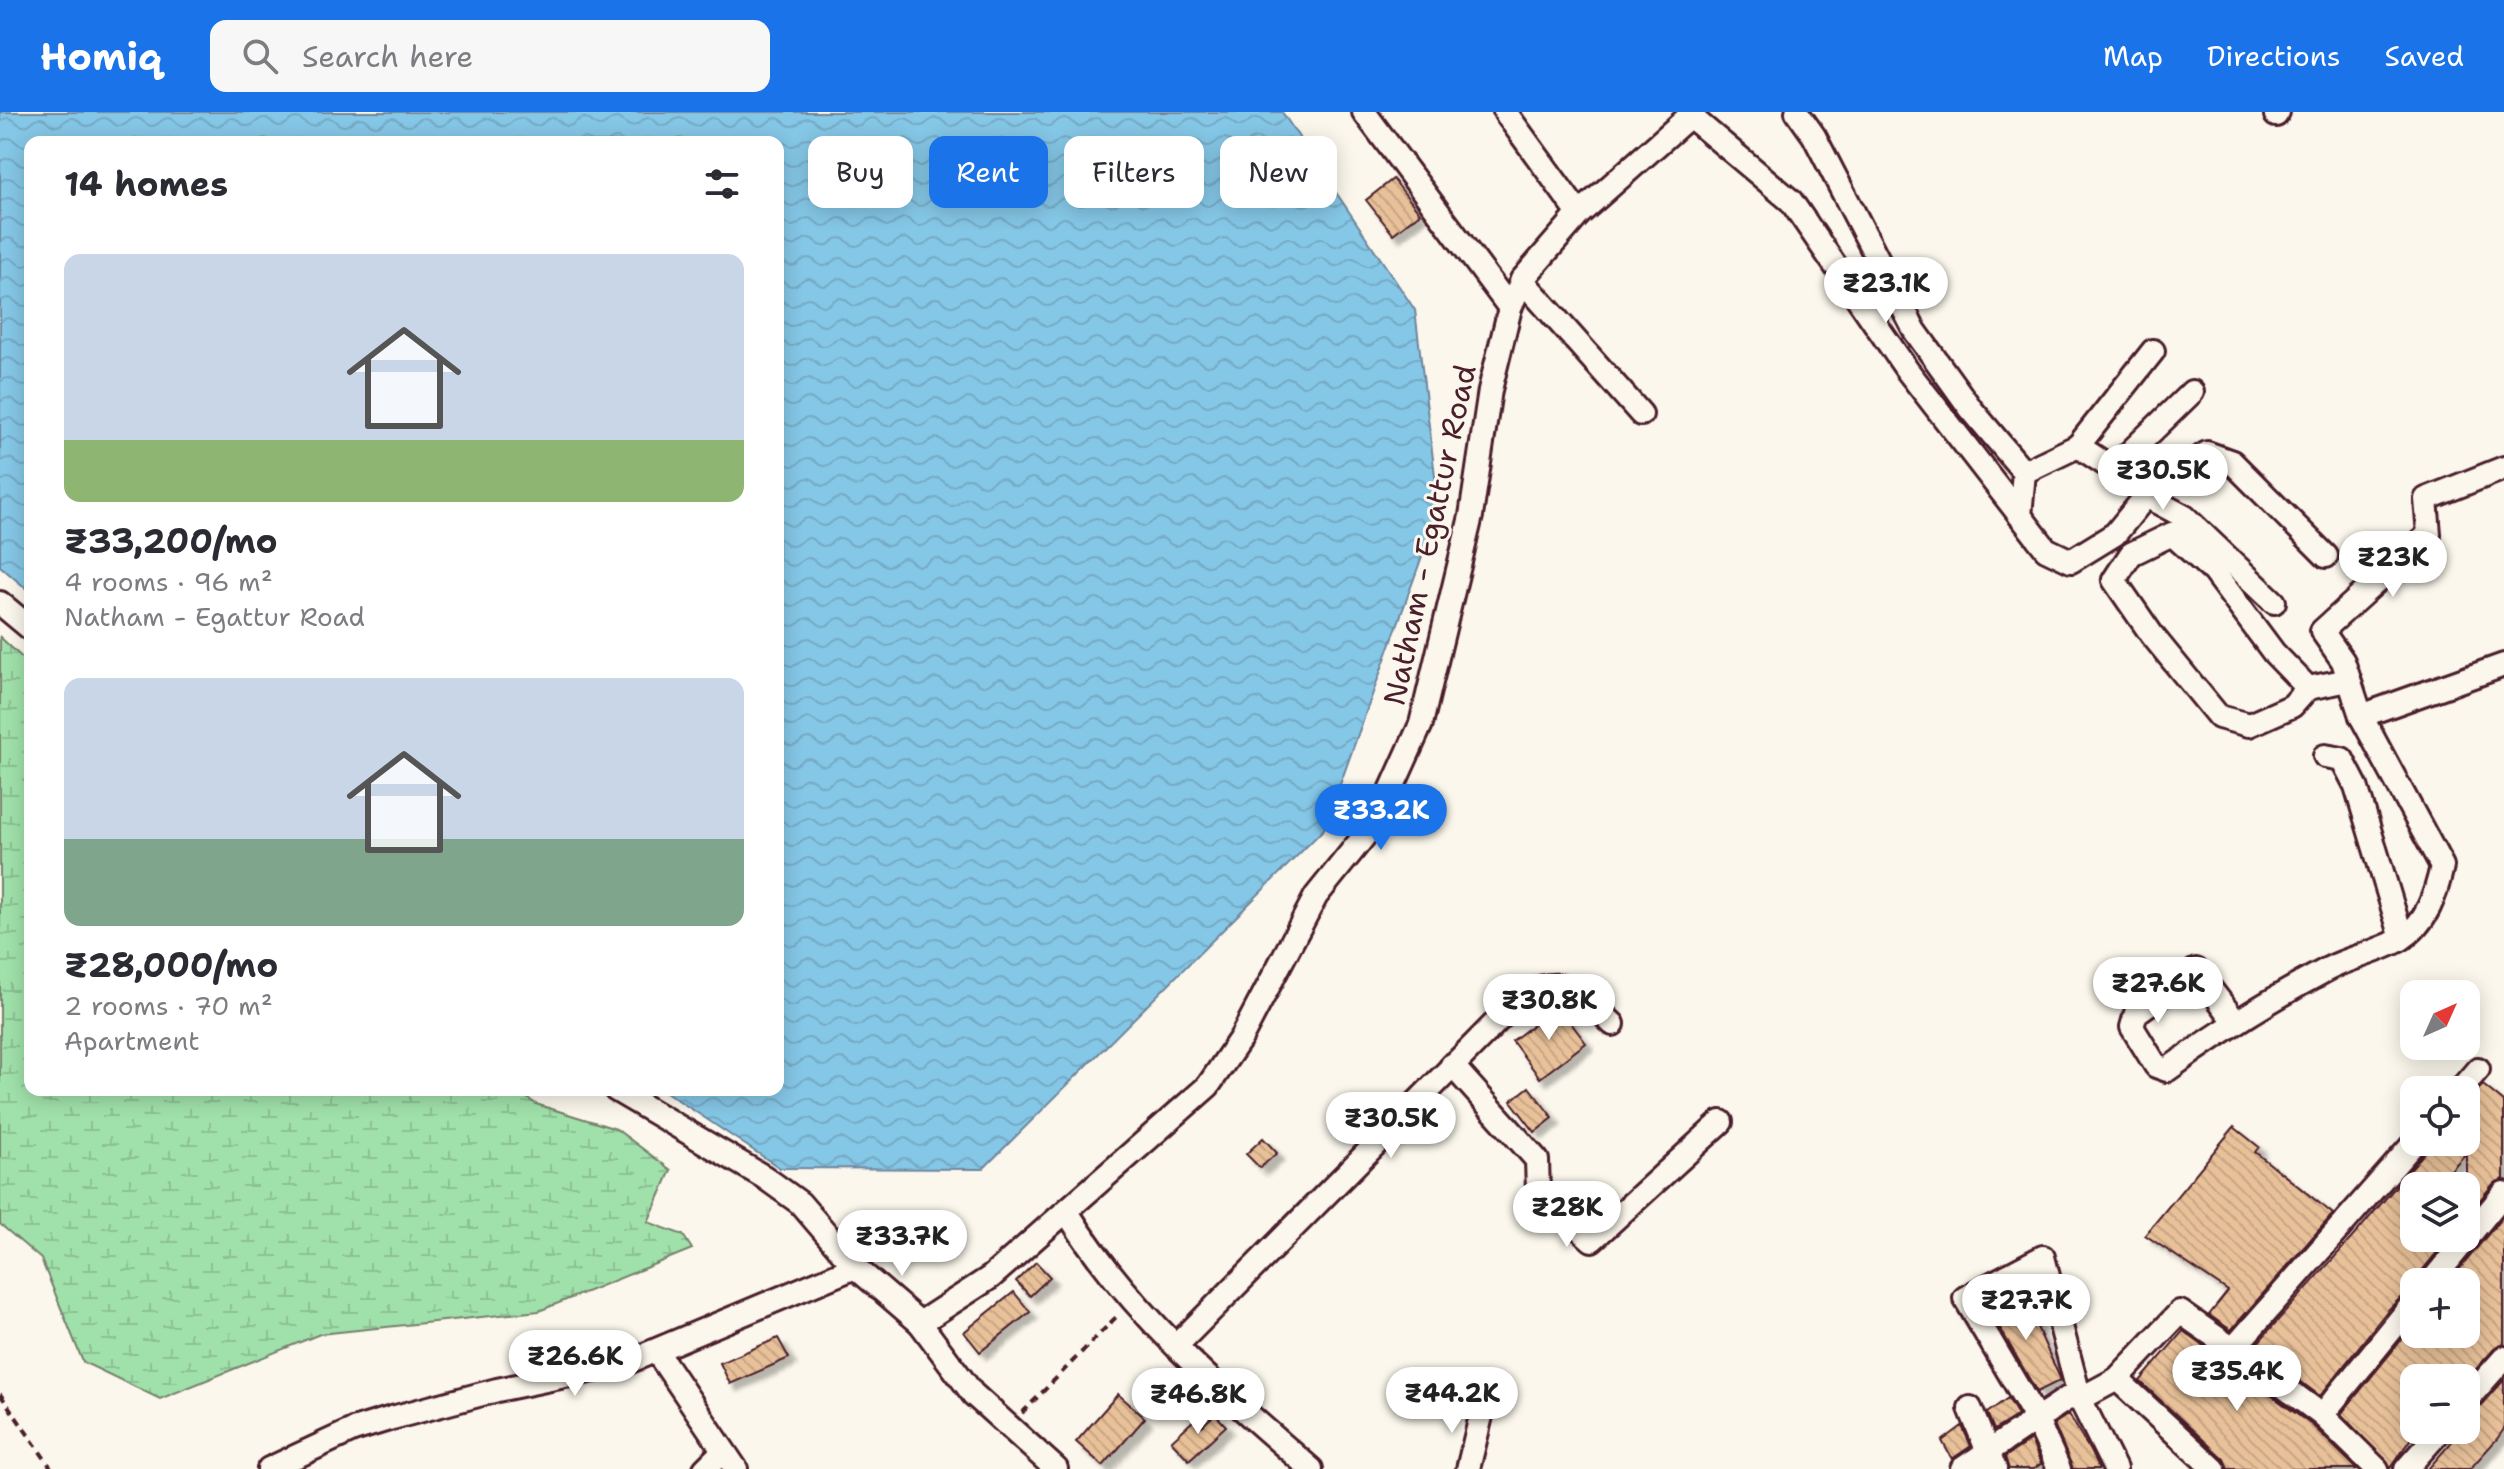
<!DOCTYPE html>
<meta charset="utf-8">
<style>
body{margin:0;font-family:"Shantell Sans",sans-serif;background:#f7f7f7;color:#2b2b33;height:100vh;display:flex;flex-direction:column;font-size:30px;white-space:nowrap}
*{box-sizing:border-box;margin:0}
p{font-size:26px;color:#7c7c81}
.icon{flex:none;width:44px;height:44px;fill:none;stroke:currentColor;stroke-width:2;stroke-linecap:round;stroke-linejoin:round}
.map{position:relative;flex:1;overflow:hidden}
.sheet{position:absolute;left:24px;top:24px;width:760px;height:960px;display:flex;flex-direction:column;background:#fff;border-radius:16px;box-shadow:0 4px 20px #0003}
.sheet>*{flex:none}
.top-card{position:absolute;left:808px;top:24px;width:760px;height:72px;display:flex;gap:16px}
.needle{width:52px;rotate:45deg}
.controls{position:absolute;left:2400px;top:868px;display:grid;gap:16px}
.controls a{display:grid;place-items:center;width:80px;height:80px;border-radius:16px;background:#fff;box-shadow:0 4px 20px #0003;font-size:40px}
.price{position:absolute;translate:-50% -68px;padding:0 18px;border-radius:28px;background:#fff;color:#222;font-size:26px;line-height:52px;filter:drop-shadow(0 2px 4px #0008)}
.price::after{content:'';position:absolute;left:50%;top:48px;width:24px;height:18px;margin-left:-12px;background:inherit;clip-path:polygon(0 0,100% 0,50% 100%)}
.price.active{background:#1a73e8;color:#fff}
ul{padding:0;list-style:none}
li{display:grid;align-content:center;gap:16px;height:424px;padding:0 40px}
li span{display:grid;place-items:center;height:248px;border-radius:16px;color:#555}
li>.icon{margin-inline-start:auto}
span .icon{width:144px;height:144px;fill:#fffc;stroke-width:1}
li b{font-size:34px}
h2{display:flex;justify-content:space-between;align-items:center;height:96px;padding:0 40px;font-size:34px}
.pill{padding:0 28px;border-radius:16px;background:#fff;box-shadow:0 4px 20px #0003;font-size:28px;line-height:72px}
.pill.active{background:#1a73e8;color:#fff}
header{display:flex;align-items:center;gap:48px;box-sizing:border-box;height:112px;padding:0 40px;background:#1a73e8;color:#fff}
header strong{font-size:38px}
nav{display:flex;gap:44px;margin-inline-start:auto;font-size:28px}
.search{width:560px;height:72px;background:#f7f7f7;display:flex;align-items:center;gap:20px;box-sizing:border-box;padding:0 28px;border-radius:16px;color:#7c7c81;font-size:30px}
.map>svg:first-child{display:block}
</style>
<header>
<strong>Homiq</strong>
<div class="search"><svg class="icon" aria-label="search" viewBox="0 0 24 24"><circle cx="10" cy="10" r="6"/><path d="M15 15l6 6"/></svg>Search here</div>
<nav><a>Map</a><a>Directions</a><a>Saved</a></nav>
</header>
<div class="map">
<svg width="2504" height="1357" viewBox="0 0 2504 1357">
<defs>
<pattern id="wetland-marsh" width="20" height="14" patternUnits="userSpaceOnUse" patternTransform="scale(2)"><rect width="20" height="14" fill="#a0e1ab"/><path d="M1 5h8M5 5V1M11 12h8M15 12V8" fill="none" stroke="#8bc193"/></pattern>
<pattern id="water-waves" width="16" height="10" patternUnits="userSpaceOnUse" patternTransform="scale(2)"><rect width="16" height="10" fill="#85c7e6"/><path d="M0 5q4-4 8 0t8 0" fill="none" stroke="#74aac5"/></pattern>
<pattern id="building-back-hatch" width="6" height="6" patternUnits="userSpaceOnUse" patternTransform="scale(2)"><rect width="6" height="6" fill="#e8c199"/><path d="M-1 5l2 2M0 0l6 6M5-1l2 2" fill="none" stroke="#c8a584"/></pattern>
<filter id="shadow"><feDropShadow dx="7" dy="7" stdDeviation="2" flood-color="#0004"/></filter>
</defs>
<rect width="100%" height="100%" fill="#fbf7ec"/>
<filter id="ink" filterUnits="userSpaceOnUse"><feTurbulence type="fractalNoise" baseFrequency=".0125" numOctaves="2"/><feDisplacementMap in="SourceGraphic" scale="16" xChannelSelector="R" yChannelSelector="G"/><feConvolveMatrix kernelMatrix="1 2 1 2 8 2 1 2 1" color-interpolation-filters="sRGB"/></filter>
<g filter="url(#ink)">
<polygon fill="url(#wetland-marsh)" stroke="#75806b" stroke-width="2" points="0,525 30,553 30,978 516,978 536,992 616,1017 671,1058 648,1110 683,1123 692,1137 539,1199 320,1222 160,1287 83,1250 41,1147 0,1112"/>
<polygon fill="url(#water-waves)" stroke="#6d849b" stroke-width="2" points="0,0 1282,0 1415,198 1439,397 1324,717 983,1057 780,1056 663,978 778,978 778,30 30,30 30,480 0,454"/>
<g fill="url(#building-back-hatch)" stroke="#4a1f2b" stroke-width="2" filter="url(#shadow)">
<polygon points="1393,67 1420,101 1393,122 1366,88"/>
<polygon points="1558,894 1586,931 1540,966 1512,929"/>
<polygon points="2483,973 2504,990 2504,1067 2493,1072 2466,1105 2466,1041 2437,1074 2414,1074 2414,1126 2449,1126 2420,1161 2417,1170 2388,1198 2320,1284 2254,1235 2357,1120 2426,1039 2429,1030 2466,1030 2466,990"/>
<polygon points="1529,975 1553,1006 1535,1020 1511,989"/>
<polygon points="2234,1015 2259,1035 2255,1040 2333,1102 2231,1218 2209,1203 2228,1179 2145,1123"/>
<polygon points="1263,1026 1277,1041 1260,1056 1246,1042"/>
<polygon points="2504,1103 2504,1232 2494,1237 2468,1266 2414,1266 2414,1322 2391,1355 2341,1302 2411,1216 2414,1222 2466,1222 2466,1170 2449,1170"/>
<polygon points="1036,1150 1050,1165 1030,1184 1016,1169"/>
<polygon points="1014,1180 1030,1200 980,1240 964,1220"/>
<polygon points="2022,1182 2061,1268 2037,1280 1989,1197"/>
<polygon points="2183,1219 2313,1314 2357,1357 2228,1357 2224,1347 2140,1269"/>
<polygon points="778,1226 789,1246 730,1272 720,1251"/>
<polygon points="2504,1268 2504,1317 2497,1327 2470,1357 2428,1357 2462,1318 2466,1318 2474,1302"/>
<polygon points="1118,1282 1145,1306 1103,1354 1076,1330"/>
<polygon points="2008,1286 2018,1303 1994,1318 1987,1301"/>
<polygon points="1215,1302 1226,1314 1189,1348 1171,1329 1195,1307 1202,1314"/>
<polygon points="2069,1302 2090,1339 2099,1357 2073,1357 2054,1312"/>
<polygon points="1962,1314 1971,1334 1952,1347 1942,1329"/>
<polygon points="2031,1328 2041,1352 2033,1357 2009,1357 2005,1345"/>
</g>
<g fill="none" stroke-linecap="round" stroke-linejoin="round">
<g stroke="#4a1f2b" stroke-width="28">
<g id="minor">
<polyline points="1364,0 1510,196"/>
<polyline points="1505,0 1579,102"/>
<polyline points="1797,0 1814,24 1915,219 1971,297 2024,360 2020,404"/>
<polyline points="2276,3 2278,0"/>
<polyline points="1690,4 1791,89 1907,258 2046,437 2071,449 2115,422 2146,384 2129,362 2113,357 2078,334 2024,360"/>
<polyline points="1522,168 1641,302"/>
<polyline points="2078,334 2153,239"/>
<polyline points="2113,357 2192,280"/>
<polyline points="2274,490 2185,405 2146,384 2207,341 2232,350 2326,444"/>
<polyline points="0,491 30,516"/>
<polyline points="2308,576 2292,594 2249,613 2219,605 2152,523 2114,468 2131,442 2172,422 2213,459 2274,541 2308,576 2349,568"/>
<polyline points="2361,604 2504,553"/>
<polyline points="2325,644 2342,647 2356,674 2402,826"/>
<path d="M2235,909l-39,-51 -60,43 -4,14 24,39 11,4c52,-38 104,-71 161,-101 23,-12 51,-17 73,-30 26,-16 35,-45 41,-73l-81,-150 -18,-55 -21,-30 107,-97 -3,-35 78,-31"/>
<polyline points="1452,953 1537,1048 1538,1079 1592,1128 1721,1010"/>
<polyline points="616,978 764,1065 800,1091 855,1155 920,1211"/>
<polyline points="2460,978 2478,957"/>
<path d="M1067,1100c62,100 155,180 244,257"/>
<polyline points="2431,1170 2504,1081"/>
<path d="M1177,1233l346,-350c42,-23 59,0 90,29"/>
<polyline points="657,1240 736,1357"/>
<polyline points="2466,1289 2504,1246"/>
<polyline points="1970,1296 1995,1357"/>
<polyline points="2322,1303 2414,1190"/>
<polyline points="269,1357 353,1318 392,1306 497,1278 623,1252 855,1155"/>
<polyline points="705,1357 722,1340"/>
<polyline points="1056,1357 973,1282 920,1211 991,1165 1208,974 1241,926 1316,784 1378,707 1421,612 1471,404 1490,278 1510,196 1522,168 1579,102 1694,0"/>
<polyline points="1468,1357 1482,1300"/>
<polyline points="1962,1357 2068,1286 2080,1287 2117,1267"/>
<polyline points="2059,1357 2036,1306 1965,1186 2043,1145 2080,1287 2115,1357"/>
<polyline points="2214,1357 2117,1267 2180,1200 2233,1237"/>
<polyline points="2377,1357 2322,1303 2233,1237 2415,1030"/>
<polyline points="2406,1357 2441,1318"/>
</g>
</g>
<g stroke="#4a1f2b" stroke-width="4" stroke-dasharray="8 6" stroke-linecap="butt">
<polyline points="0,1282 52,1357"/>
<polyline points="1022,1301 1119,1202"/>
</g>
<use href="#minor" stroke="#fbf7ec" stroke-width="22"/>
</g>
</g>
<g text-anchor="middle" stroke-width="6" stroke-linejoin="round" paint-order="stroke">
<g font-size="30" fill="#4a1f2b" stroke="#fbf7ec">
<text transform="translate(1430 423) rotate(-78)" y="10">Natham - Egattur Road</text>
</g>
</g>
</svg>
<div class="controls">
<a><svg class="needle" viewBox="-14 -14 28 28"><path d="M0-13l5 13h-10z" fill="#e53935"/><path d="M0 13l5-13h-10z" fill="#7c7c81"/></svg></a>
<a><svg class="icon" aria-label="locate" viewBox="0 0 24 24"><circle cx="12" cy="12" r="6"/><path d="M12 2v4M12 18v4M2 12h4M18 12h4"/></svg></a>
<a><svg class="icon" aria-label="layers" viewBox="0 0 24 24"><path d="M12 4l9 5-9 5-9-5zM3 14l9 5 9-5"/></svg></a>
<a>+</a>
<a>−</a>
</div>
<b class="price" style="left:1886px;top:213px">₹23.1K</b>
<b class="price" style="left:2163px;top:400px">₹30.5K</b>
<b class="price" style="left:2393px;top:487px">₹23K</b>
<b class="price active" style="left:1381px;top:740px">₹33.2K</b>
<b class="price" style="left:2158px;top:913px">₹27.6K</b>
<b class="price" style="left:1549px;top:930px">₹30.8K</b>
<b class="price" style="left:1391px;top:1048px">₹30.5K</b>
<b class="price" style="left:1567px;top:1137px">₹28K</b>
<b class="price" style="left:902px;top:1166px">₹33.7K</b>
<b class="price" style="left:2026px;top:1230px">₹27.7K</b>
<b class="price" style="left:575px;top:1286px">₹26.6K</b>
<b class="price" style="left:2237px;top:1301px">₹35.4K</b>
<b class="price" style="left:1452px;top:1323px">₹44.2K</b>
<b class="price" style="left:1198px;top:1324px">₹46.8K</b>
<div class="top-card">
<a class="pill">Buy</a>
<a class="pill active">Rent</a>
<a class="pill">Filters</a>
<a class="pill">New</a>
</div>
<section class="sheet">
<h2>14 homes<svg class="icon" aria-label="filters" viewBox="0 0 24 24"><path d="M4 7h16M4 17h16"/><circle cx="9" cy="7" r="2"/><circle cx="15" cy="17" r="2"/></svg></h2>
<ul>
<li><span style="background:linear-gradient(#c9d6e8 75%,#8fb573 0)"><svg class="icon" aria-label="home" viewBox="0 0 24 24"><path d="M3 11l9-7 9 7M6 9v11h12V9"/></svg></span><div><b>₹33,200/mo</b><p>4 rooms · 96 m²</p><p>Natham - Egattur Road</p></div></li>
<li><span style="background:linear-gradient(#c9d6e8 65%,#7fa58c 0)"><svg class="icon" aria-label="home" viewBox="0 0 24 24"><path d="M3 11l9-7 9 7M6 9v11h12V9"/></svg></span><div><b>₹28,000/mo</b><p>2 rooms · 70 m²</p><p>Apartment</p></div></li>
</ul>
</section>
</div>
